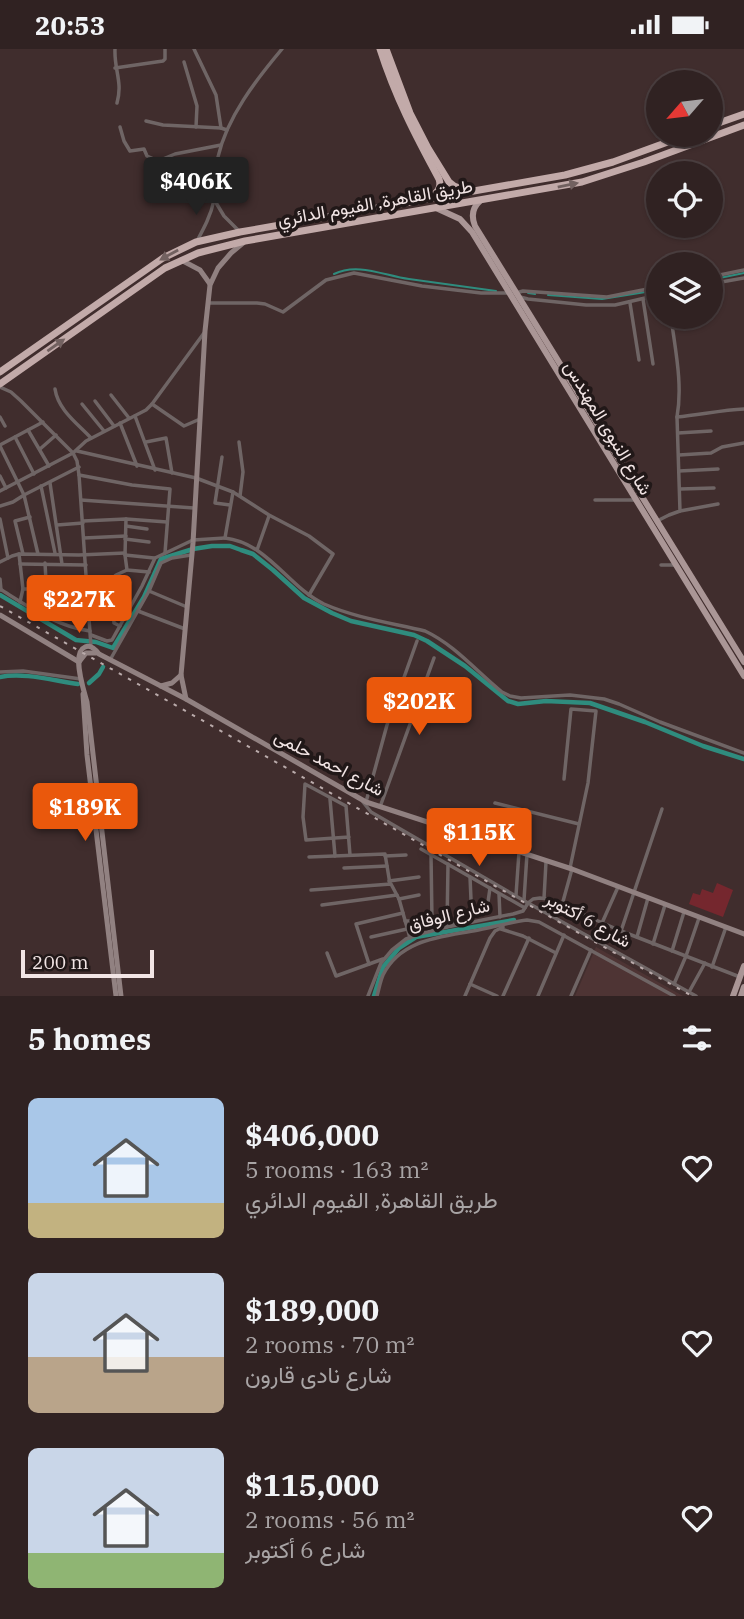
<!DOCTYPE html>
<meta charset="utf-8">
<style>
body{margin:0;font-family:"IBM Plex Serif",Vazirmatn,serif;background:#382a2a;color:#f1f3f6;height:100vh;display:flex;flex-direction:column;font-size:26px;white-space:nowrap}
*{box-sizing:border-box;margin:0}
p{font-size:23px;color:#a8a4a5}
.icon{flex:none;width:38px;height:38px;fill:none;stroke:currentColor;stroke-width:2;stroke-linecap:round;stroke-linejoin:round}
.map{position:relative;height:947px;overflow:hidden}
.side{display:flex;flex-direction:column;background:#302222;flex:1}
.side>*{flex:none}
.needle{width:46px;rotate:242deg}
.buttons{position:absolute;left:646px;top:21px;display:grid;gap:14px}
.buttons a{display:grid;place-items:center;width:77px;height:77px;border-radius:50%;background:#302222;box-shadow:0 2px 5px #0004,0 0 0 2px #4b3f40;font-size:35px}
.scale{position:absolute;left:21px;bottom:18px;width:133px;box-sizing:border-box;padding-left:7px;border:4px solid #f2e5e5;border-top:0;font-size:19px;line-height:24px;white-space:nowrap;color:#f2e5e5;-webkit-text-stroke:5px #211818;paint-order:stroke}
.price{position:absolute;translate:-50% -60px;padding:0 16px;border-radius:7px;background:#ea580c;color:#fff;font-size:23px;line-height:46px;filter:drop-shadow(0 2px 4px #0008)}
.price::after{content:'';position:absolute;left:50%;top:42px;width:21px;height:16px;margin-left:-10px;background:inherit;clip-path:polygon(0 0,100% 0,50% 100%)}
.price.active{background:#222;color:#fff}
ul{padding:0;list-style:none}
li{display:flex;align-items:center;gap:21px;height:175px;padding:0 28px}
li span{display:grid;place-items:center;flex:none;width:196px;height:140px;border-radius:10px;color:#555}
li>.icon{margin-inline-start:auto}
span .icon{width:84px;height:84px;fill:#fffc;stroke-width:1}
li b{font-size:30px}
h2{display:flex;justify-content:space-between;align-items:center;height:84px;padding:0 28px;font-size:30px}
.status{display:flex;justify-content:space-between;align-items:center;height:49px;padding:0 35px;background:#302222;direction:ltr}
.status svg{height:19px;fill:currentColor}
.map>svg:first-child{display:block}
</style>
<div class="status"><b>20:53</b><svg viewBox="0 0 49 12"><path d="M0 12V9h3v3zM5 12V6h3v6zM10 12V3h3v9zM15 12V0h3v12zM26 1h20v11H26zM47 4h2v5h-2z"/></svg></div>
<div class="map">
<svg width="744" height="947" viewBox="0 0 744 947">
<rect width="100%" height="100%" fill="#402d2d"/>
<polygon fill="#4e3434" points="596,898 683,947 575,947"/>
<polygon fill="#75272e" points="717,834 733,841 723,868 689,855 693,844 700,846 702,840 713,844"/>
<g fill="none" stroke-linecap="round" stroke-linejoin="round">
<g stroke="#2f8c7e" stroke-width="2">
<path d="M334,225c24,-12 51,2 75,5 29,4 58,8 87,12"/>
<polyline points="710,231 744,224"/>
<polyline points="528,244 535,245"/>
<polyline points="548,246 602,250 658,241"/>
</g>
<g stroke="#2f8c7e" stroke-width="4.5">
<polyline points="0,546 76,591 96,593 113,599 144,548 161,510 193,500 212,497 230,497 241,501 253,505 273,521 304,549 332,564 351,572 414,586 427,592 465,617 508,652 518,655 546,652 590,654 645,673 703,697 744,710"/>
<path d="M0,628c25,-5 54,4 78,7"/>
<polyline points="89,634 99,625 103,618"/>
<polyline points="374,947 383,918 399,899 416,888 514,871"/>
</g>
<g stroke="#6f6565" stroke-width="3.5">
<path d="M115,0c-1,21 8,33 2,54"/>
<polyline points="194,0 216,46 221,79"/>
<polyline points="184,13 197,57 196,78"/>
<polyline points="115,19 163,12 165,10 165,0"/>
<polyline points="146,72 163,76 221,79 227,81"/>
<polyline points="120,78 124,92 130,102 144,100 147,107 158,112 175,105 221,96"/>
<polyline points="215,152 224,167 238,181"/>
<path d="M197,192c7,-13 14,-26 17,-41 2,-14 1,-29 4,-43 9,-40 38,-77 64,-108"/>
<polyline points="710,228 744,221"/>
<polyline points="710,235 744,229"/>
<polyline points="516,244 523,242 607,248 658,238"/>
<polyline points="520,248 528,250 586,256 615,256 658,246"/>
<polyline points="643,250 653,315"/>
<polyline points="208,254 257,254 265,255 283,263 326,231 354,224 422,237 481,244 509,244"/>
<polyline points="630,254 639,311"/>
<polyline points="0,338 11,343 21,352 73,404 77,412 79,426 91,598"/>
<path d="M55,340c3,21 23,35 36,49"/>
<polyline points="111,346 129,369"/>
<polyline points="95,352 114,377"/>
<polyline points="82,355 104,382"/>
<polyline points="152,355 184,377 200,370"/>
<polyline points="135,367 155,421"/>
<polyline points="0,368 5,377"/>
<path d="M677,368c23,-2 44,-7 67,-8"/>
<polyline points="120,374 137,417"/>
<polyline points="28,381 49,417"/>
<polyline points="678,384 711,382"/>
<polyline points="15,388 34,425"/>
<polyline points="146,393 166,389 172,424"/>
<polyline points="239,393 243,423 240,447"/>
<polyline points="0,396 43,373"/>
<polyline points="0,397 24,446 38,505"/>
<polyline points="40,400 56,386"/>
<path d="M77,402l119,27 37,14 -8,46c43,5 63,49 99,66 32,14 68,19 101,27 30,14 52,41 77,61l8,4 11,2 49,-3 34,4 15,5 41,18 84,31"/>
<polyline points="679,406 711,404 722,398 744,394"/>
<polyline points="222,408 215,454 230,456"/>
<polyline points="679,422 718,420"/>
<polyline points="79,426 132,436 170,440 165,504"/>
<polyline points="0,427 6,439"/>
<polyline points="50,434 62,515"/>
<polyline points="41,437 55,504"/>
<polyline points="680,440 714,439"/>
<polyline points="0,442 73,404 86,392 146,361 152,355 204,284"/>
<polyline points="233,443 269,466 309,487 333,505 309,546"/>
<polyline points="81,451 194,459"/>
<polyline points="595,451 635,451"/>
<polyline points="0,457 13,453 24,446 79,418"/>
<polyline points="680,462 718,455"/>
<polyline points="0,470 8,509"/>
<polyline points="126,470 125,506 127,521 149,523"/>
<path d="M659,471l10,-5 11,-4 -3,-94c6,-33 -2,-68 -6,-100"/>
<polyline points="83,472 126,470 167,473"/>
<polyline points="57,476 83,474"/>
<polyline points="126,477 147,480"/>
<polyline points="84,489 126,487"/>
<polyline points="125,490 149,493"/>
<polyline points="257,501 269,467"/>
<polyline points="19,505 23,540 20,553"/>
<polyline points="23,505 15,472 30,468"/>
<polyline points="125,506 154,509"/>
<polyline points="0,513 12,507 19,505 79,506 125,504"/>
<polyline points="45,514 48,568"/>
<polyline points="20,515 86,516"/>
<polyline points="661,516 676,516"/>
<polyline points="0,530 1,541"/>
<polyline points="46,530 87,530"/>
<polyline points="105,536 116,526 127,521"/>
<path d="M0,540c29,18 56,37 90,42"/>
<polyline points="23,540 47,540"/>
<polyline points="88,541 105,536 112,551 114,574 120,577"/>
<polyline points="149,542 187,558"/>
<polyline points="47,546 87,547"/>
<polyline points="60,561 90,562"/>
<polyline points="138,562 185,580"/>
<polyline points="91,586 107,592 112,591 142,537 155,509 193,491 225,489"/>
<polyline points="110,611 149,542 161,514 172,509 191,506"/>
<polyline points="0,623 23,622 81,630"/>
<polyline points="564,730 571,660 596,662 588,734 570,819"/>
<polyline points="330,750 335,807"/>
<polyline points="363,753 371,763 528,854 696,947"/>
<polyline points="366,753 387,676 417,592"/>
<polyline points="495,754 579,775"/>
<polyline points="380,758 434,609"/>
<polyline points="349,788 306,791 303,768 305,735 346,757 350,806"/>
<polyline points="421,800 525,859"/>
<polyline points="431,805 432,872"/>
<polyline points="385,807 406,806"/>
<polyline points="309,808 385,805 390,835"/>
<polyline points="344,819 387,817"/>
<polyline points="470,828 472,873"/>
<polyline points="389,832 419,828"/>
<polyline points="311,841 391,835 399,850 410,889"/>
<polyline points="499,845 500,868"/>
<polyline points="516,846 519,803"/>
<polyline points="544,849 546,813"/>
<polyline points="399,850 419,846"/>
<polyline points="524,851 527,805"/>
<polyline points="488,853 490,839"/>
<polyline points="322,856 397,846"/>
<polyline points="562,856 572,820"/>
<polyline points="405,872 447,872 455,875"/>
<polyline points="602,874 618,838"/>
<polyline points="447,878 448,815"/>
<polyline points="501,880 523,887 556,904"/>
<polyline points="621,882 662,760"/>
<polyline points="371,888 407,880"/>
<polyline points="637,888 648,849"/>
<polyline points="653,895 665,856"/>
<polyline points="672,902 684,863"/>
<polyline points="327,904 336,927 383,910"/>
<polyline points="369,915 356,875 403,864"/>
<polyline points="712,918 726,878"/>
<polyline points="470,935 497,947"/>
<polyline points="674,935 686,907 699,869"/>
<polyline points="689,943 705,914"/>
<polyline points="368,947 381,914 392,901 406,890 420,885 447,878 513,865 523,862 528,854 533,850 540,849 548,850 621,882 740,928"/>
<path d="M377,947c2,-7 3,-14 6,-21 17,-35 57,-38 90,-44 18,-3 36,-9 54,-11l12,2 135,74"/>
<polyline points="465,947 490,889 495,882 503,878"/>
<polyline points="503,947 529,889"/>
<polyline points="538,947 564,886"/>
<polyline points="571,947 591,901"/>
</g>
<g stroke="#918181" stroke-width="5">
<polyline points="181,211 200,221 210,235"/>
<polyline points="0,566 79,613"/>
<polyline points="79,613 86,604 96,604"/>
<polyline points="161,637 172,634 181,626"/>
<polyline points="83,645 87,706 116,947"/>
<polyline points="186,650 181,626 193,494 205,282 210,236 218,219 231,204 243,194"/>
<path d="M121,947l-34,-294c-3,-11 -16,-49 -2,-55 6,-3 11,3 14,7l87,45 180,103 206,67 172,65"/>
</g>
<g stroke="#aa9696" stroke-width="6">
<path d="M480,152c-8,7 -9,15 -5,25l269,436"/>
<polyline points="436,159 460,170 472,183 744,627"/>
<polyline points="733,947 744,917"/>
<polyline points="741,947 744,938"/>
</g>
<g stroke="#c2aaa9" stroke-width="7">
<path d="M380,0c15,47 35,86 59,130 3,9 -2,14 -10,19"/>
<polyline points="386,0 410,64 428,99 449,133 454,137 467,142"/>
<polyline points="710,77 744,65"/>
<polyline points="0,323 163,209 196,193 240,183 565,126 613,113 687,86"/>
<polyline points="0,335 165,219 198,204 245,192 582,133 644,113 744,76"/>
</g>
<polyline stroke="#baabab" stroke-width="2" stroke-dasharray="3.5 7" stroke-linecap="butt" points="0,557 527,855 692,947"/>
</g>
<defs><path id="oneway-solid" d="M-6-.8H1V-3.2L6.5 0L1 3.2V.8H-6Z" transform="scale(1.75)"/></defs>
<g fill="#726160">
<use href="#oneway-solid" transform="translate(568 136) rotate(-12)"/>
<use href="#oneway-solid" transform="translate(169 206) rotate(151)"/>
<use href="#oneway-solid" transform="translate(56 296) rotate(-35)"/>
</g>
<g text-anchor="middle" stroke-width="7" stroke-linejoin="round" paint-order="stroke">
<g font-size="18" fill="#f2e5e5" stroke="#211818">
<text transform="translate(375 154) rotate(-10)" y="6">طريق القاهرة, الفيوم الدائري</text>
<text transform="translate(608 379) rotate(59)" y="6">شارع النبوى المهندس</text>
<text transform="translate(329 714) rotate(28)" y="6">شارع احمد حلمى</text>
<text transform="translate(449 866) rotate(-14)" y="6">شارع الوفاق</text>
<text transform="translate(588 871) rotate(29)" y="6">شارع 6 أكتوبر</text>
</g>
</g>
</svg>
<div class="buttons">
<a><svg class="needle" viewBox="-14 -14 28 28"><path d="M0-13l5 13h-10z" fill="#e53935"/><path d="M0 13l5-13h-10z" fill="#a8a4a5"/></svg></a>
<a><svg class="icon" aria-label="locate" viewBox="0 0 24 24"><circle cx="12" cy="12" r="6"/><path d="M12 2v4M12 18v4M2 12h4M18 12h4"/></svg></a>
<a><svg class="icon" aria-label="layers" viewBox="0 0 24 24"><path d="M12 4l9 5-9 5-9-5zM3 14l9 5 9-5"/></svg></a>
</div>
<div class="scale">200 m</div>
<b class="price active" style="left:196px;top:168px">$406K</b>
<b class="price" style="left:79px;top:586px">$227K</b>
<b class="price" style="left:419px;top:688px">$202K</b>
<b class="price" style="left:85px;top:794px">$189K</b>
<b class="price" style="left:479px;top:819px">$115K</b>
</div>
<section class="side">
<h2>5 homes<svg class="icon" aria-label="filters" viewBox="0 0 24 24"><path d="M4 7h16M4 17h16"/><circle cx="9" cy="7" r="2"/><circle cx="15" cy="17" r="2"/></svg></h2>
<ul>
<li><span style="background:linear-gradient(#a9c7e8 75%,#c2b280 0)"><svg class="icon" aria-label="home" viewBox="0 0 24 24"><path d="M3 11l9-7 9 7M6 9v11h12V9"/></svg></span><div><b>$406,000</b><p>5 rooms · 163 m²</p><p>طريق القاهرة, الفيوم الدائري</p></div><svg class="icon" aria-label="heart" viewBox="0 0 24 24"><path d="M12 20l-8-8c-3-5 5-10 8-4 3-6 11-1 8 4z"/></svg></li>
<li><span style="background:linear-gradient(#c9d6e8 60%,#b9a48a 0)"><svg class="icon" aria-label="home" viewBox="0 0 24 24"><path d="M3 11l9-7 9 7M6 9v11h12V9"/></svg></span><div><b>$189,000</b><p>2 rooms · 70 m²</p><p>شارع نادى قارون</p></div><svg class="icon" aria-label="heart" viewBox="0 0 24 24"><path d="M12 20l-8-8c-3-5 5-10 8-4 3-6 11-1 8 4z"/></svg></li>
<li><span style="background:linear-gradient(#c9d6e8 75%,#8fb573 0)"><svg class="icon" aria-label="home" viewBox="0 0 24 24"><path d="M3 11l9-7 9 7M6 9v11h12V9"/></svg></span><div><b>$115,000</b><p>2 rooms · 56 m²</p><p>شارع 6 أكتوبر</p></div><svg class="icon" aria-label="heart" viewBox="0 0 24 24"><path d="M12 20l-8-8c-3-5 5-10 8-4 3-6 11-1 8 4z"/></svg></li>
</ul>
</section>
